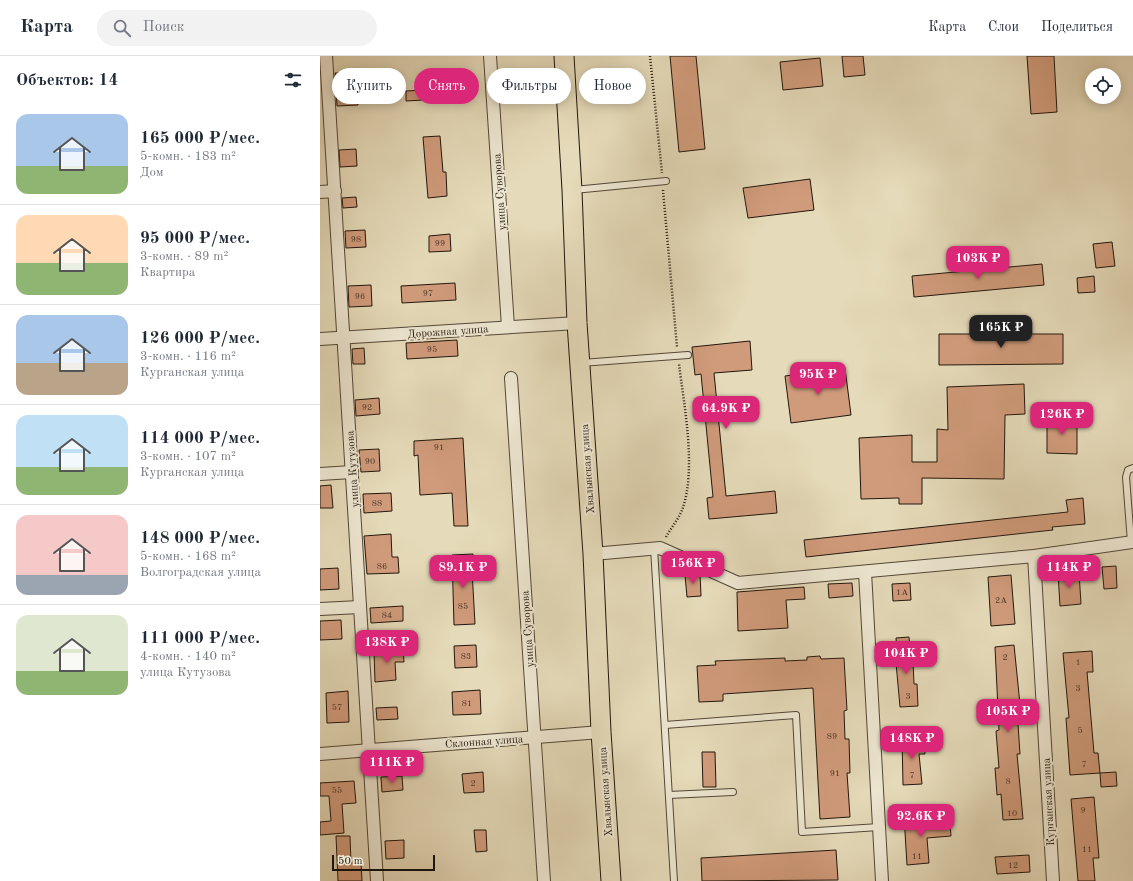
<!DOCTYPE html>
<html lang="ru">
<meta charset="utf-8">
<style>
body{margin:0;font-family:"Old Standard TT",serif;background:#f2f2f3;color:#1f2937;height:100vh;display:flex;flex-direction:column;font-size:15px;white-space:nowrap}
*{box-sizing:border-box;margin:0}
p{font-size:13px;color:#747a83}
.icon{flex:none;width:22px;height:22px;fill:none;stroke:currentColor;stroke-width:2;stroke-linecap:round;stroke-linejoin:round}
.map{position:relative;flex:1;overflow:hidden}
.side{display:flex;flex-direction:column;background:#fff;width:320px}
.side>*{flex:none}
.banner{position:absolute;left:12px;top:12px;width:380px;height:36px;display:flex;gap:8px}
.fabs{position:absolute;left:765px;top:12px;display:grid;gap:8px}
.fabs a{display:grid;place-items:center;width:36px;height:36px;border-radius:50%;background:#fff;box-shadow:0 2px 10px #0003;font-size:20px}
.scale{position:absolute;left:12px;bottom:10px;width:103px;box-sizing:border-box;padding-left:4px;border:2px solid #21160c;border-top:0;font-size:11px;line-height:14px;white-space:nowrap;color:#21160c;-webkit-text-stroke:3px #eee7d2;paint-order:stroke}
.price{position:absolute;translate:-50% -34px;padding:0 9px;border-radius:8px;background:#db2777;color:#fff;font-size:13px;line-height:26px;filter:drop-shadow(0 1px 2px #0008)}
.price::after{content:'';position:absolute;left:50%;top:24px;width:12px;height:9px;margin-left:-6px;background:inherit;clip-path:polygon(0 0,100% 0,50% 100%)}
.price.active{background:#222;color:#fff}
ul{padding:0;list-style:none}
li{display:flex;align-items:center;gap:12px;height:100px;padding:0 16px}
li+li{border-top:1px solid #e0e1e3}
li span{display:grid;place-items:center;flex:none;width:112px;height:80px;border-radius:12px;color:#555}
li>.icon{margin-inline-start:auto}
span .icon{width:48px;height:48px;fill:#fffc;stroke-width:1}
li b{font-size:17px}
h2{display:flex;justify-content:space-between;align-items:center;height:48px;padding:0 16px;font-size:17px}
.pill{padding:0 14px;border-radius:18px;background:#fff;box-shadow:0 2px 10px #0003;font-size:14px;line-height:36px}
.pill.active{background:#db2777;color:#fff}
header{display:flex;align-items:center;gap:24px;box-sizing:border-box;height:56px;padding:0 20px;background:#fff;border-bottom:1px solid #e0e1e3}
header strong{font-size:19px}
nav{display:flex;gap:22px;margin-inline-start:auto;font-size:14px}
.search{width:280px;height:36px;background:#f2f2f3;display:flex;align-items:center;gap:10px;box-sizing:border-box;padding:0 14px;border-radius:22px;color:#747a83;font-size:15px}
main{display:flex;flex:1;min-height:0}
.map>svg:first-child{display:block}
</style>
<header>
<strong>Карта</strong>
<div class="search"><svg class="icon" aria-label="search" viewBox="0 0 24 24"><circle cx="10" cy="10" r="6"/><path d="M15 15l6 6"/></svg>Поиск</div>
<nav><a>Карта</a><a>Слои</a><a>Поделиться</a></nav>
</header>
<main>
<section class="side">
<h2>Объектов: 14<svg class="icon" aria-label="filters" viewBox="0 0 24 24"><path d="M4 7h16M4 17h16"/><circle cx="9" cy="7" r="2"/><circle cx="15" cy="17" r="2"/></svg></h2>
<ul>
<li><span style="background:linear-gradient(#a9c7e8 65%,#8fb573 0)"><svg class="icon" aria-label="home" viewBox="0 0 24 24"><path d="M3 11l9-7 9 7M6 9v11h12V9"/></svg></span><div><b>165 000 ₽/мес.</b><p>5-комн. · 183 m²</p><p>Дом</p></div></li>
<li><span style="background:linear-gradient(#ffd9b3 60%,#8fb573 0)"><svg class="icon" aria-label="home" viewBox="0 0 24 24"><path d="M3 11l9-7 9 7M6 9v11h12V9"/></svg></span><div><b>95 000 ₽/мес.</b><p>3-комн. · 89 m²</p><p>Квартира</p></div></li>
<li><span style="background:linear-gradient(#a9c7e8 60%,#b9a48a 0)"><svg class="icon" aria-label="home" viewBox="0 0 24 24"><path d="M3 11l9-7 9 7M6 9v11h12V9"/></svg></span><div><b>126 000 ₽/мес.</b><p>3-комн. · 116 m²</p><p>Курганская улица</p></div></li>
<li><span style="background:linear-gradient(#bfe0f5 65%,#8fb573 0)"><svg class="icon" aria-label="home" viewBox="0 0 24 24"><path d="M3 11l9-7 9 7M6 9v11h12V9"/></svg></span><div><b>114 000 ₽/мес.</b><p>3-комн. · 107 m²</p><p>Курганская улица</p></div></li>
<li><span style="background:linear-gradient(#f6c9c9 75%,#9aa5b1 0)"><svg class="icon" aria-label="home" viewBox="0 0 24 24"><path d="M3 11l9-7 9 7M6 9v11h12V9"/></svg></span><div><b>148 000 ₽/мес.</b><p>5-комн. · 168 m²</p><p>Волгоградская улица</p></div></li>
<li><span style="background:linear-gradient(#dfe7d0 70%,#8fb573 0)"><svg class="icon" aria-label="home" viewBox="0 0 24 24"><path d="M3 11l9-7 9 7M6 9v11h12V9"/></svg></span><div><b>111 000 ₽/мес.</b><p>4-комн. · 140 m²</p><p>улица Кутузова</p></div></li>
</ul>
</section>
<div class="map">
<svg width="813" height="825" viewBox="0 0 813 825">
<rect width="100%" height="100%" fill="#e5dab9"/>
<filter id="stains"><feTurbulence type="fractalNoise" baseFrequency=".005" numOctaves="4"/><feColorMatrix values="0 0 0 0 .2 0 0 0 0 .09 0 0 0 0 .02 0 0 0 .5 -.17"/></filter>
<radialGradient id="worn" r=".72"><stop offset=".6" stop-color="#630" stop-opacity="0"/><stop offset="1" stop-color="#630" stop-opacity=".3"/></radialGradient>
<g fill="#d09b7b" stroke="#21160c">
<polygon points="350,0 376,0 385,93 359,96"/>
<polygon points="522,0 543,0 545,19 524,21"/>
<polygon points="707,0 734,0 737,56 711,58"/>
<polygon points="500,2 503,30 463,34 460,6"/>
<polygon points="36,16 38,49 17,50 15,17"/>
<polygon points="120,33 121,43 86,45 86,35"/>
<polygon points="120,80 123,116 126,116 127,140 108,142 103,81"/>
<polygon points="36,93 37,110 20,111 19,94"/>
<polygon points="490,123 494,154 428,162 423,132"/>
<polygon points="36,141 37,151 23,152 22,142"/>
<polygon points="45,174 46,191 26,192 25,175"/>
<polygon points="130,178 131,195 109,196 109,180"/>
<polygon points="792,186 795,210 776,212 773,188"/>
<polygon points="722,208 724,229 594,241 592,220"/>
<polygon points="774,220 775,236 758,237 757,222"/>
<polygon points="135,227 136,244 82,247 81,230"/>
<polygon points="51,229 52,250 29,251 28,230"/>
<polygon points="619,278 743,278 743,308 619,309"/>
<polygon points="137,284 138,300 87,303 86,287"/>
<polygon points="430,285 432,314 394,317 406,440 455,435 457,457 389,463 387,442 393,441 381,318 375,319 372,291"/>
<polygon points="44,292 45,308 33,308 32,293"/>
<polygon points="525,312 531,359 471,367 465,320"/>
<polygon points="704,328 705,358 685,359 684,423 602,422 602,448 579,448 579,442 541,443 539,382 592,379 592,406 617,406 617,373 628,374 627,331"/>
<polygon points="59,342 60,358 36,360 35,344"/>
<polygon points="727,362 757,363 757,398 727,397"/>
<polygon points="143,382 148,470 134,470 132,437 100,439 98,399 94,400 94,385"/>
<polygon points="59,393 60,415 41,416 39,394"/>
<polygon points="11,429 13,452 0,452 0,430"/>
<polygon points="71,437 72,455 44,457 43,438"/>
<polygon points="763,442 765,468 732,471 733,474 486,501 484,484 748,456 746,444"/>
<polygon points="71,478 72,501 78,501 79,517 47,518 44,480"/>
<polygon points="153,498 154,514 152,514 155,568 134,569 132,499"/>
<polygon points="796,510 797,532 784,533 782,511"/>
<polygon points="18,512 19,533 0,534 0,513"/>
<polygon points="759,516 761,548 740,550 738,517"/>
<polygon points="380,518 381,540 367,541 365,519"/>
<polygon points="691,519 695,568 671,570 668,521"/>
<polygon points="532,527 533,540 509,542 508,528"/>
<polygon points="590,527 591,544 573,545 572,528"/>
<polygon points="484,531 485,543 466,544 468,572 418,575 417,536"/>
<polygon points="83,550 83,565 51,567 50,552"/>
<polygon points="21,564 22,583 0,584 0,565"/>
<polygon points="589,581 591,606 593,605 594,628 597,628 598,650 580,651 576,607 578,607 576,582"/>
<polygon points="156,589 157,611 135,612 134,590"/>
<polygon points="694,589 702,668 698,668 700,698 697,698 703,763 683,764 681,738 677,739 675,712 679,712 676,675 679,674 675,591"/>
<polygon points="83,593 84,606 75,606 76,624 55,626 54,595"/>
<polygon points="772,595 773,616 767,616 774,697 778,697 780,717 750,719 746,662 749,662 743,597"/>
<polygon points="500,600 501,603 524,602 527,654 524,655 525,683 529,683 530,717 527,717 530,761 500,763 493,632 403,638 403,645 379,646 377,610 396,609 395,605 465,602 465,605 487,604 487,601"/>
<polygon points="160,634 161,658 133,659 132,636"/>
<polygon points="28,635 29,666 7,667 6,637"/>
<polygon points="77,651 78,663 57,664 56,652"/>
<polygon points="604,680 605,698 599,698 602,728 583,729 582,682"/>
<polygon points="382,696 395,696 396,731 383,731"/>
<polygon points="163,716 164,736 144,737 142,718"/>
<polygon points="796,716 797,730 781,731 780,717"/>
<polygon points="82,720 83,734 62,736 61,721"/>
<polygon points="34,725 36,747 22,748 24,777 0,779 0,766 11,765 9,740 0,740 0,727"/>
<polygon points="774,741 779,802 773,802 775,825 758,825 751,743"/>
<polygon points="605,758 606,770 630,768 631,780 607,782 609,807 587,809 584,760"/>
<polygon points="154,774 166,774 167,795 156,796"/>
<polygon points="16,780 30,780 31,807 41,807 42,825 18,825"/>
<polygon points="84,784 84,802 66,803 65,785"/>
<polygon points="516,794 518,824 382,825 381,802"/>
<polygon points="709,799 710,816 677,818 675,801"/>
</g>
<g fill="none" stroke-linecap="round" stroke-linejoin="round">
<g stroke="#524737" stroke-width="8">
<g id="lane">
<polyline points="254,134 346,125"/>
<polyline points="261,307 368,299"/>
<polyline points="811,486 806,421 808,414 813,412"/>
<polyline points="334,492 354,825"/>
<polyline points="345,669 476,659 482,776 559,771"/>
<polyline points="349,739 413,736"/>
</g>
</g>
<g stroke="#524737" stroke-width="14">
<g id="street">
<polyline points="6,0 57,825"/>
<polyline points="170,0 188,271"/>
<polyline points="0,136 15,135"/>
<polyline points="0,283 257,267"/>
<polyline points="191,322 224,825"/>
<polyline points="0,418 32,416"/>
<polyline points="273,498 340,492 418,527 714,500 813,486"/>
<polyline points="714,500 733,825"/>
<polyline points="545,516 562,825"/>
<polyline points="0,553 40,551"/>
<polyline points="0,698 281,676"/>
</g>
</g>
<g stroke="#21160c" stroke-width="21">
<polyline id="primary" points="244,0 252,134 257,267 273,498 281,676 291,825"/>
</g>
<g stroke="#21160c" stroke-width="2.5" stroke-dasharray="1 2" stroke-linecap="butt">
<polyline points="330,0 342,117"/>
<polyline points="343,134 357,291"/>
<path d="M346,481c5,-9 12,-17 16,-27 15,-39 2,-105 -3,-146"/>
</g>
<use href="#lane" stroke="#eee7d2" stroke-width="6"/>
<use href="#street" stroke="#eee7d2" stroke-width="12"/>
<use href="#primary" stroke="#e5dab9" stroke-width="19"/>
</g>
<g text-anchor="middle" stroke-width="4" stroke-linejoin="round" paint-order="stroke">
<g font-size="9" fill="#4d3728">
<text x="36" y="186">98</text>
<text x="120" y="190">99</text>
<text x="108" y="240">97</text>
<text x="40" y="243">96</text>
<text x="112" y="296">95</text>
<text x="47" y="354">92</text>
<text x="119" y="394">91</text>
<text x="50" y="408">90</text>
<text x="57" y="450">88</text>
<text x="62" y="513">86</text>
<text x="582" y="539">1А</text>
<text x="681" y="547">2А</text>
<text x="143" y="553">85</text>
<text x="67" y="562">84</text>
<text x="146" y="603">83</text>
<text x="685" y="604">2</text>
<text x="758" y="609">1</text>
<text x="758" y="635">3</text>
<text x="588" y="643">3</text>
<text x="147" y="650">81</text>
<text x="17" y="654">57</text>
<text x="760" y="677">5</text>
<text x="512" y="683">89</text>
<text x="764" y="711">7</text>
<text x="515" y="720">91</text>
<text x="592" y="722">7</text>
<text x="688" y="728">8</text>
<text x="153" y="730">2</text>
<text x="17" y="737">55</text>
<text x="763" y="757">9</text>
<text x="692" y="760">10</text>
<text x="767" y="796">11</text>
<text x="597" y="803">11</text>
<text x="693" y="812">12</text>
</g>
<g font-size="11" fill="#21160c" stroke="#eee7d2">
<text transform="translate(179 136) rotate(-94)" y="4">улица Суворова</text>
<text transform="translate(128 275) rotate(-4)" y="4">Дорожная улица</text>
<text transform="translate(32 413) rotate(-94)" y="4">улица Кутузова</text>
<text transform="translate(267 413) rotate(-94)" y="4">Хвалынская улица</text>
<text transform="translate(207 573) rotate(-94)" y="4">улица Суворова</text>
<text transform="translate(164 685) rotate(-4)" y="4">Склонная улица</text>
<text transform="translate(285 736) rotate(-94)" y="4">Хвалынская улица</text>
<text transform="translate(728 746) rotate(-93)" y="4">Курганская улица</text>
</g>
</g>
<rect width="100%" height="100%" filter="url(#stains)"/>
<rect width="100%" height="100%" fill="url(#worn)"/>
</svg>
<div class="fabs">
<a><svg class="icon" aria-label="locate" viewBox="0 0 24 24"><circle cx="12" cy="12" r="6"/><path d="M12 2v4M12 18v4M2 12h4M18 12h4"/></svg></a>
</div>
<div class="scale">50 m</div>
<b class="price" style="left:658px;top:224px">103K ₽</b>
<b class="price active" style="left:681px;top:293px">165K ₽</b>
<b class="price" style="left:498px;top:340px">95K ₽</b>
<b class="price" style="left:406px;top:374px">64.9K ₽</b>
<b class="price" style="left:742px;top:380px">126K ₽</b>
<b class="price" style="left:373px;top:529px">156K ₽</b>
<b class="price" style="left:143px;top:533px">89.1K ₽</b>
<b class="price" style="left:749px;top:533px">114K ₽</b>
<b class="price" style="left:67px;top:608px">138K ₽</b>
<b class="price" style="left:586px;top:619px">104K ₽</b>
<b class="price" style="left:688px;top:677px">105K ₽</b>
<b class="price" style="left:592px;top:704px">148K ₽</b>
<b class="price" style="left:72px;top:728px">111K ₽</b>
<b class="price" style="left:601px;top:782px">92.6K ₽</b>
<div class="banner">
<a class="pill">Купить</a>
<a class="pill active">Снять</a>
<a class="pill">Фильтры</a>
<a class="pill">Новое</a>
</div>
</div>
</main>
